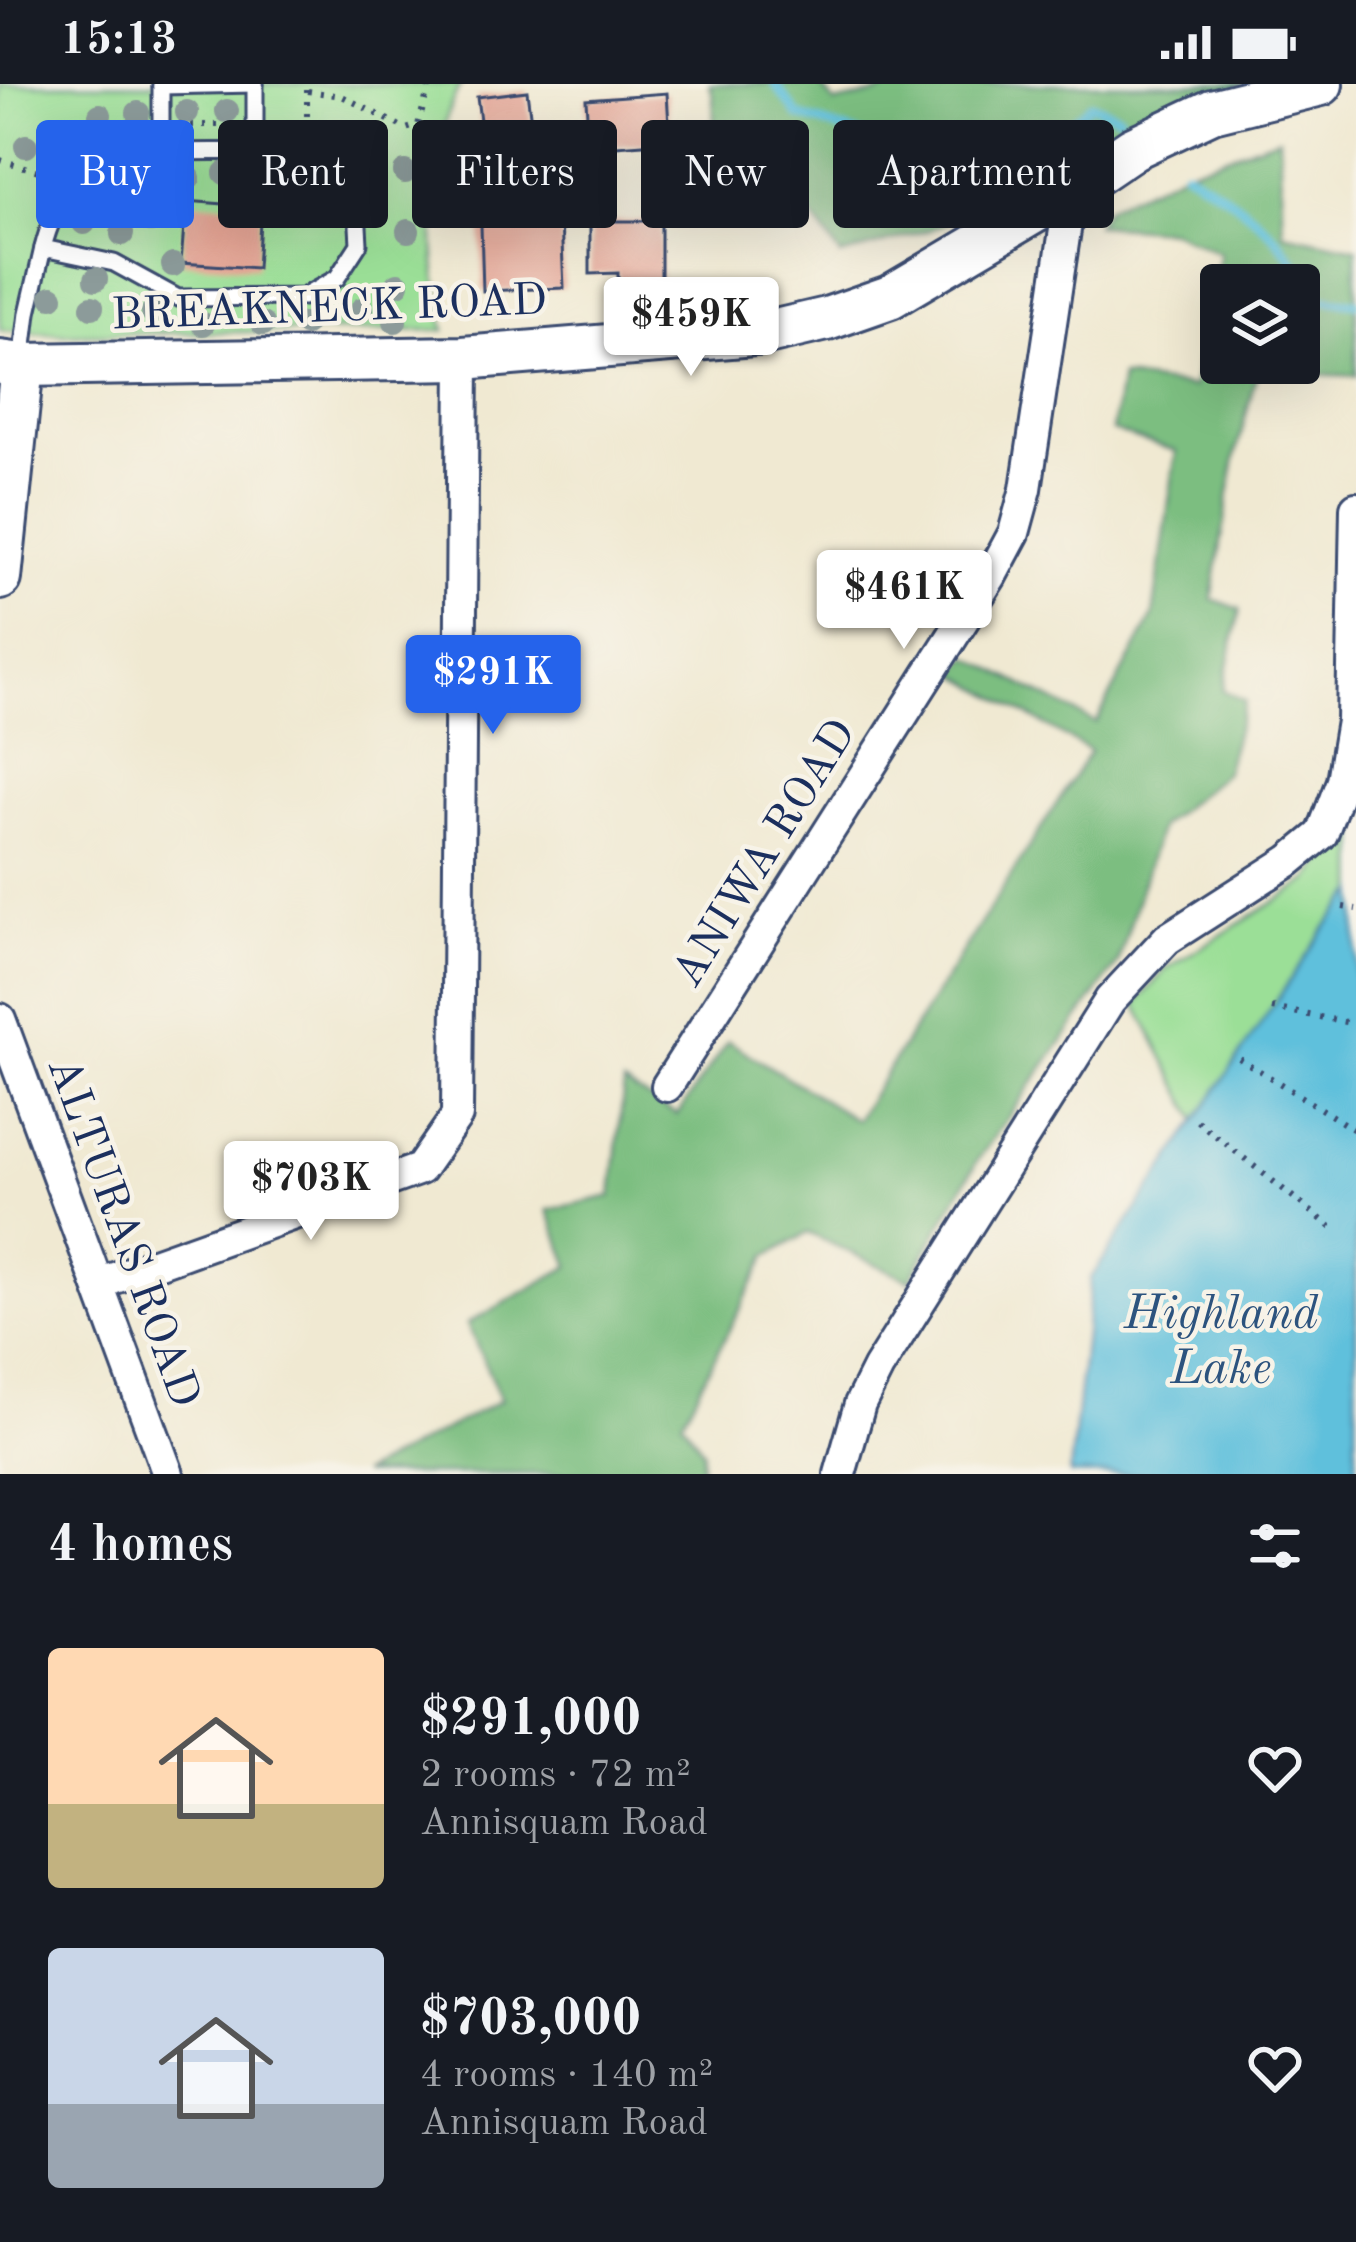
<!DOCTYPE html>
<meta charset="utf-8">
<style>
body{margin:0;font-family:"Old Standard TT",serif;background:#20242c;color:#f1f3f6;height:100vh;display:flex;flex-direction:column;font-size:45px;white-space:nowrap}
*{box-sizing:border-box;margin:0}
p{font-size:39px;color:#9ea1a6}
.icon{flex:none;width:66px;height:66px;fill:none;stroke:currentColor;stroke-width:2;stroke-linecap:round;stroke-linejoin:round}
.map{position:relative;height:1390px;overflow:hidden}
.side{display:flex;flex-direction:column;background:#171b24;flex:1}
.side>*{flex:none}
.top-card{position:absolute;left:36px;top:36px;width:1284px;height:108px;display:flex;gap:24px}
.controls{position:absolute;left:1200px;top:180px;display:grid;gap:24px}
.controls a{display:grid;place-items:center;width:120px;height:120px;border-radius:12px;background:#171b24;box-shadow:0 12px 48px #0002;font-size:60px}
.price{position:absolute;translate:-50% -102px;padding:0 27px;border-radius:12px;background:#fff;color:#222;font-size:39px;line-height:78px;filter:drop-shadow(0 3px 6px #0008)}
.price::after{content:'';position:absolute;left:50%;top:72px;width:36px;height:27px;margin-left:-18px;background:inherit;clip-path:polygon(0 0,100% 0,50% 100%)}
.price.on{background:#2563eb;color:#fff}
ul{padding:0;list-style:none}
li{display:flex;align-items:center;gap:36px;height:300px;padding:0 48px}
li span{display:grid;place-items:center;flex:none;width:336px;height:240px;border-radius:12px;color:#555}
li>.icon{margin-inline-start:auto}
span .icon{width:144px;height:144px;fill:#fffc;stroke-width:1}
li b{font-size:51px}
h2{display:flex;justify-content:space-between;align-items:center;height:144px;padding:0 48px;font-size:51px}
.chip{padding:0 42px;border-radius:12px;background:#171b24;box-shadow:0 12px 48px #0002;font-size:42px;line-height:108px}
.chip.on{background:#2563eb;color:#fff}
.status{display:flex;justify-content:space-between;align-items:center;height:84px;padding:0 60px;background:#171b24;direction:ltr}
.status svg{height:33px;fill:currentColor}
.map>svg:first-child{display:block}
</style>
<div class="status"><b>15:13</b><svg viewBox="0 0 49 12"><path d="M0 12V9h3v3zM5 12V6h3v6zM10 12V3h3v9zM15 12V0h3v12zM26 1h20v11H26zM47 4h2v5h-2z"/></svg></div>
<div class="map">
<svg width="1356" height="1390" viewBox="0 0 1356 1390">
<rect width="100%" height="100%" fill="#f7f3e8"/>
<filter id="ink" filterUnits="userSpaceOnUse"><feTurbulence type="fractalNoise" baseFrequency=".00833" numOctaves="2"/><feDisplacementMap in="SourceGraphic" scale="24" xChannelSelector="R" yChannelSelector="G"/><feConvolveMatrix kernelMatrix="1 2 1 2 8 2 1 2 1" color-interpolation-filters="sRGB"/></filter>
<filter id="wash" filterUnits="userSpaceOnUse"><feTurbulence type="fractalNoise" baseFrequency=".004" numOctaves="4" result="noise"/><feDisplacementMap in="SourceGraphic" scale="48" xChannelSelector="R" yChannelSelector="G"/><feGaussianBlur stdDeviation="2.7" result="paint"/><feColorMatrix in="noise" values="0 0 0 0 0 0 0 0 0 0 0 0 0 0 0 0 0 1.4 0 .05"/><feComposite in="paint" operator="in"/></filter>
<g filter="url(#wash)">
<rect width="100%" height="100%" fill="#f0e9d2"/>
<g fill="#9bdf97" stroke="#5b877a" stroke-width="3">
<path d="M0,0h461c-34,55 -32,184 -16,246l-382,4 -63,-4z"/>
<polygon points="1356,710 1356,807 1323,847 1197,1037 1136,920 1165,886 1308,797 1339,756"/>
</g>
<g fill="#7cbe80" stroke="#4c766f" stroke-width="3" fill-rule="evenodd">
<polygon points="709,0 819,0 835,19 881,9 890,0 1246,0 1114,50 1050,93 929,146 841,172 800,115 715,80 713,11"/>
<path d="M1279,53l4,96 73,15v128l-99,-4 -22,85 -23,142 28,10 -17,81 22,11 -20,72 -65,53 -42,137 -141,198 -67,119 -102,-47 -41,23 -85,165 21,29 -3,24h-339l140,-74 -34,-76 103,-58 -22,-56 64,-14 12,-112 53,31 51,-74 128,79 234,-369 -135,-78 14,-16 127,66 57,-107 23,-165 -64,-20 9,-54 72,10 27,-134 -50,-23 -74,-5 11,-18 78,-36zM1299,201v78h-78v-78z"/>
</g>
<polygon fill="#5ec0dc" stroke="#3c789d" stroke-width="3" points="1356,807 1356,1390 1070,1390 1091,1194 1323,847"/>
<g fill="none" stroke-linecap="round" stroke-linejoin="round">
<g stroke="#5ec0dc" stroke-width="9">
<polyline points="775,0 798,32 876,56 901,74 931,80 1053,54 1091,20 1119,32"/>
<path d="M1185,87c60,34 100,63 129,127l42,5"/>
</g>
</g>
<g id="blocks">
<g fill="#e3a393">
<polygon points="527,7 533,54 483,60 477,13"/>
<polygon points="667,9 670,58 589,64 586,15"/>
<polygon points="186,117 261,123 257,184 181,179"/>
<polygon points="590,137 661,137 661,205 618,205 618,189 590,190"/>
<polygon points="561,138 564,204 483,207 481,141"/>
</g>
</g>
</g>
<g filter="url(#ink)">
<use href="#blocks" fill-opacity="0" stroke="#3b4b6f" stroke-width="3"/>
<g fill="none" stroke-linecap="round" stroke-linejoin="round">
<g stroke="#3b4b6f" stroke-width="21">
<g id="lane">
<polyline points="161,2 255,0"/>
<path d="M255,67l51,6 36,19 15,32 2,36 -22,34 -34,19 -125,1 -64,-35 -71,-15c28,-113 119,-94 212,-97z"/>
<polyline points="255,67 255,0"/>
<polyline points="161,70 161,0"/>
<polyline points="22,278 28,229 43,164"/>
</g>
</g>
<g stroke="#3b4b6f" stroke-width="36">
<g id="street">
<polyline points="0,935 168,1390"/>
<polyline points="667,1002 991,492 1014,449 1026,405 1071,106"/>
<polyline points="98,1200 420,1085 457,1032 463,274"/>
<polyline points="840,1390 860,1320 878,1284 1110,916 1167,855 1289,777 1322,750 1342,697 1352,637 1356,424"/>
</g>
</g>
<g stroke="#3b4b6f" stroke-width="48">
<g id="secondary">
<polyline points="0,278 22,281 463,274 767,249 827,235 890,213 1071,106 1133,64 1212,27 1321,0"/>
<polyline points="0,494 22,281"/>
</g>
</g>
<g stroke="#3b4b6f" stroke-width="6" stroke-dasharray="3 9" stroke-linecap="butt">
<polyline points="308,7 342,12 406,45 418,41 430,0"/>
<polyline points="179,41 238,41"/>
<polyline points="275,41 307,42"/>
<polyline points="307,44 307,0"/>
<polyline points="0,76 39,87 86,53 142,41"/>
<polyline points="291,111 298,92"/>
<polyline points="1343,823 1356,825"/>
<polyline points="1272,924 1356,940"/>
<polyline points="1239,974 1356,1047"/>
<polyline points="1197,1037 1331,1143"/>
</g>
<use href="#lane" stroke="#fff" stroke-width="15"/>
<use href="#street" stroke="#fff" stroke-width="30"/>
<use href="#secondary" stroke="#fff" stroke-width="42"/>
</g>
<g fill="#8c9b9a">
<circle cx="227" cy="27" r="12"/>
<circle cx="187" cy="28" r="12"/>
<circle cx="138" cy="29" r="12"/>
<circle cx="100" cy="31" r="12"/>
<circle cx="57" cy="49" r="12"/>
<circle cx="26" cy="62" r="12"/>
<circle cx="405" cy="88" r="12"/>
<circle cx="225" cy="89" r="12"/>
<circle cx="143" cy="92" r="12"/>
<circle cx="189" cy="94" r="12"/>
<circle cx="96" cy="112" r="12"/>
<circle cx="150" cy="137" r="12"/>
<circle cx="84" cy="139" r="12"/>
<circle cx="408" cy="147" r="12"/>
<circle cx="122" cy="150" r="12"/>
<circle cx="173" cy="181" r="12"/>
<circle cx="96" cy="195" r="12"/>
<circle cx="398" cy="200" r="12"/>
<circle cx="52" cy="213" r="12"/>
<circle cx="92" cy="223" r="12"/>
<circle cx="362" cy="225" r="12"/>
<circle cx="153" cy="228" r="12"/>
<circle cx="395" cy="237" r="12"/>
<circle cx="203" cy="240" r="12"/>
<circle cx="263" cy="240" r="12"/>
<circle cx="305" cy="240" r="12"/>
</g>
</g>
<g text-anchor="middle" stroke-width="9" stroke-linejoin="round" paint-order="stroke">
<g font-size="45" fill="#1b2f5e" stroke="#f7f3e8">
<text transform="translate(329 221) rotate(-2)" y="16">BREAKNECK ROAD</text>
<text transform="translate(762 768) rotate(-58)" y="16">ANIWA ROAD</text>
<text transform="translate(126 1147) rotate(70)" y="16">ALTURAS ROAD</text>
</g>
<g font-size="48" font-style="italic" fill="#2c537e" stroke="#f7f3e8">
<text x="1221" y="1244">Highland<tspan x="1221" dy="55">Lake</tspan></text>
</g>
</g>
</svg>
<div class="controls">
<a><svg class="icon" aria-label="layers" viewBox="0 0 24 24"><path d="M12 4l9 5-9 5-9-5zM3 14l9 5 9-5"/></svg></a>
</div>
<b class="price" style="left:691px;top:295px">$459K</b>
<b class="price" style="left:904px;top:568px">$461K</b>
<b class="price on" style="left:493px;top:653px">$291K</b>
<b class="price" style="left:311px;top:1159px">$703K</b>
<div class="top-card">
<a class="chip on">Buy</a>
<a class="chip">Rent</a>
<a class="chip">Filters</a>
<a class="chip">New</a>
<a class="chip">Apartment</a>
</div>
</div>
<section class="side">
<h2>4 homes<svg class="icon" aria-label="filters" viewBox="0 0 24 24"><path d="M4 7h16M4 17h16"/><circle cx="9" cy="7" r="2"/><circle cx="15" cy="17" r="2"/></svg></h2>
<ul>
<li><span style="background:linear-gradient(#ffd9b3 65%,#c2b280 0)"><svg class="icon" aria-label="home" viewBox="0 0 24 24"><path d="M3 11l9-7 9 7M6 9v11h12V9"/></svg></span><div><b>$291,000</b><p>2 rooms · 72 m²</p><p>Annisquam Road</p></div><svg class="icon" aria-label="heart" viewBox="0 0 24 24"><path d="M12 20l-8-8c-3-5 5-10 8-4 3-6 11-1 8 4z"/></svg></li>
<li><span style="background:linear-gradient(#c9d6e8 65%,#9aa5b1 0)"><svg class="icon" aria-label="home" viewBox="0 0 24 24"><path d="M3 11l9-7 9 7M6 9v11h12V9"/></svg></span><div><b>$703,000</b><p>4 rooms · 140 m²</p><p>Annisquam Road</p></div><svg class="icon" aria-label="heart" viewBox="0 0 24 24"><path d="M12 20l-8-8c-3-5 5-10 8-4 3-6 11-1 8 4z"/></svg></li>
</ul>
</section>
